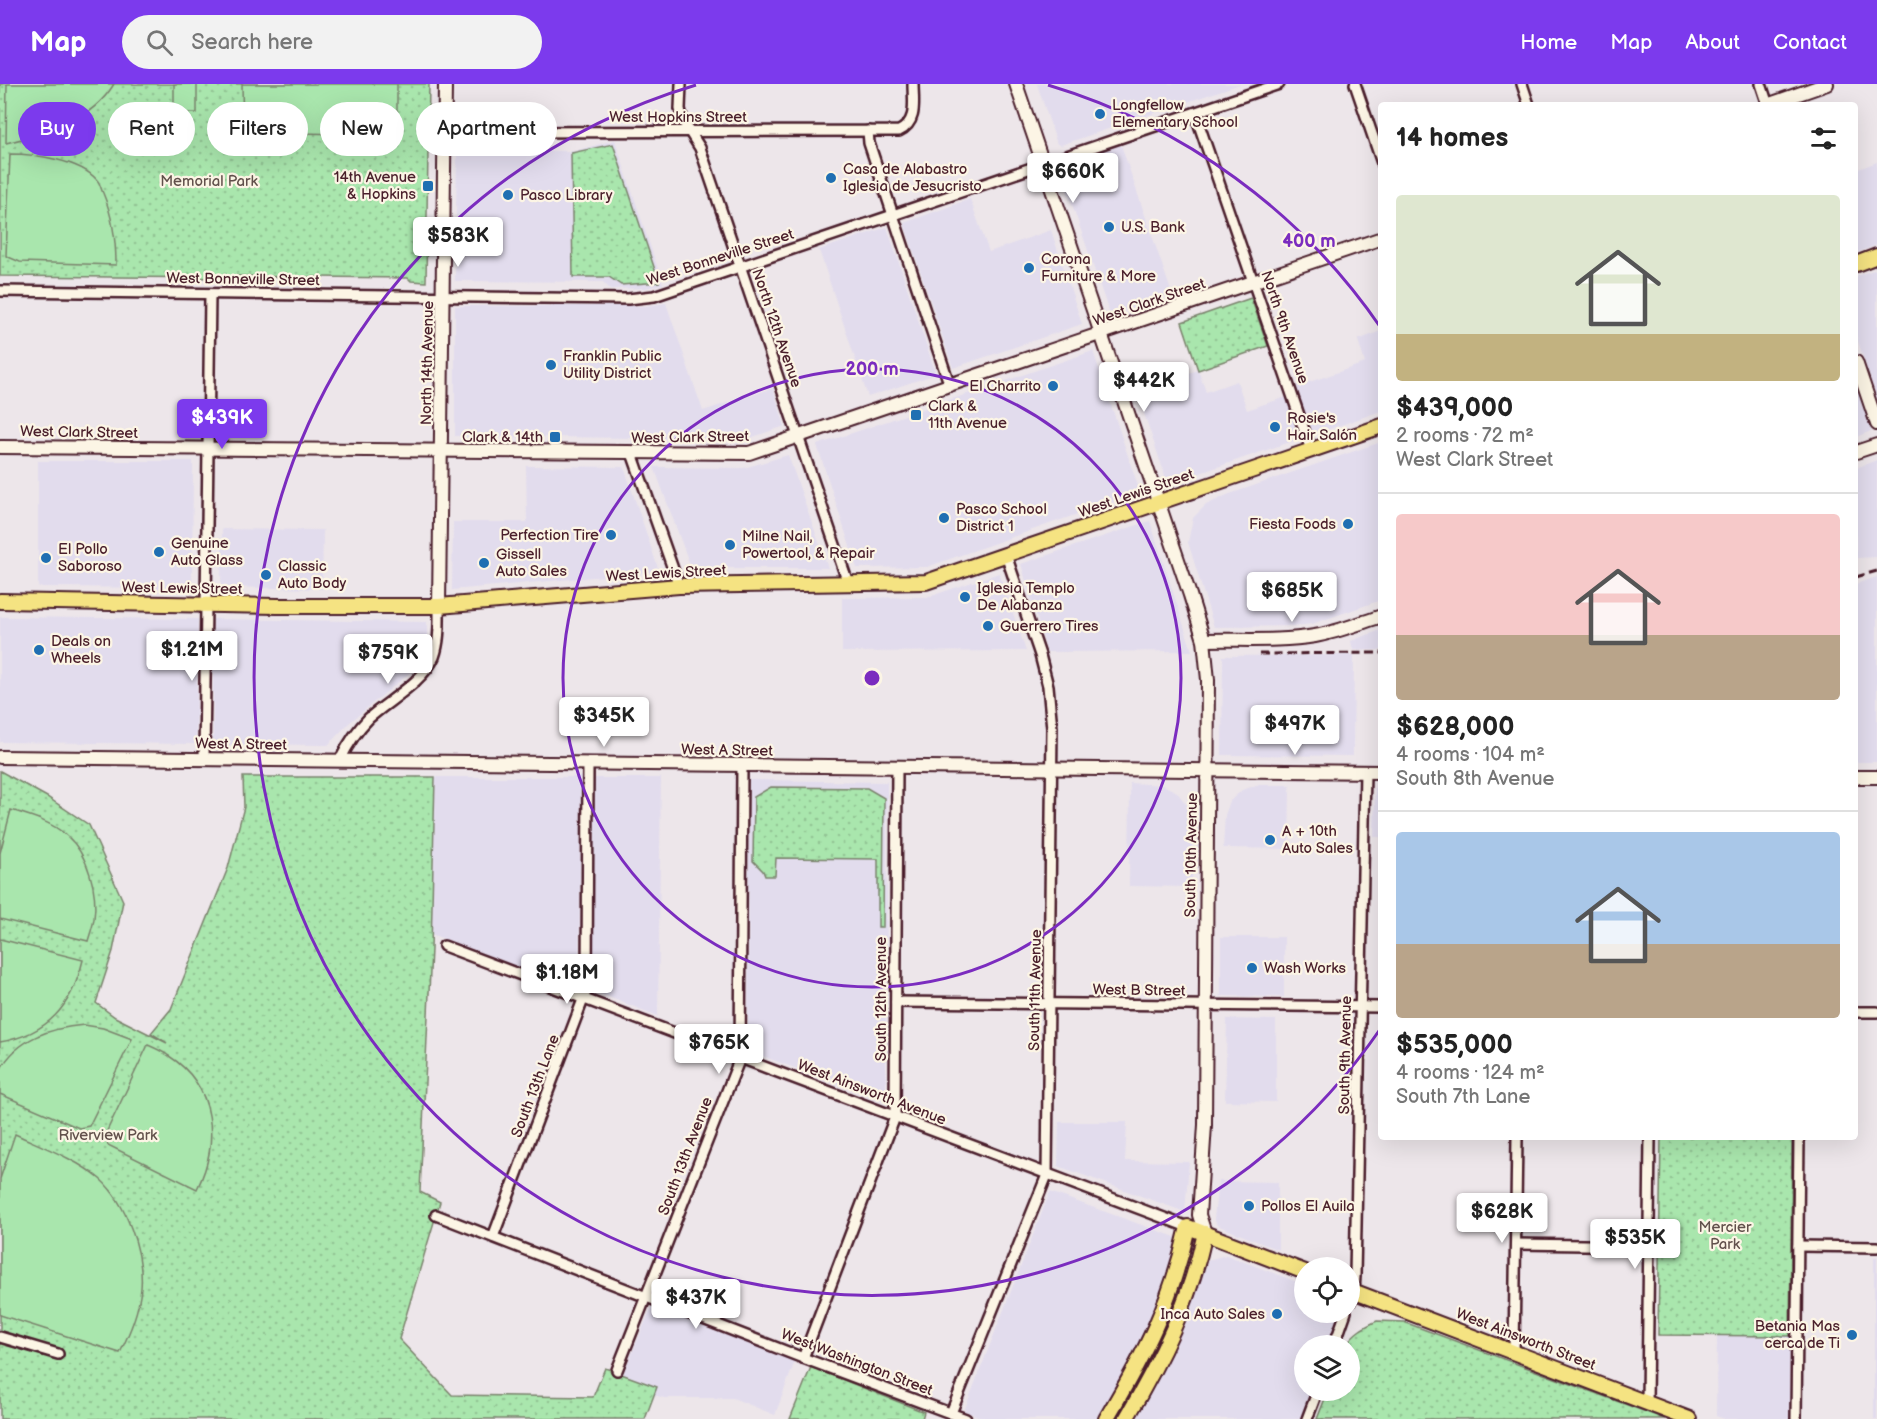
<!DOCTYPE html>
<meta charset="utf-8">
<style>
body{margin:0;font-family:"Balsamiq Sans",sans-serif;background:#f2f2f2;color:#222;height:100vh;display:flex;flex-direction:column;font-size:22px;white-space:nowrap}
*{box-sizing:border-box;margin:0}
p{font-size:20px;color:#767676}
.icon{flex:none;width:33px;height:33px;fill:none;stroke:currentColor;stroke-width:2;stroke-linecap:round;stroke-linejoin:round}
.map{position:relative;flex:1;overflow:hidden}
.panel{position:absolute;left:1378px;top:18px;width:480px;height:1038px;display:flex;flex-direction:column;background:#fff;border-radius:6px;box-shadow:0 6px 24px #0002}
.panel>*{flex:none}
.top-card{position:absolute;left:18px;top:18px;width:570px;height:54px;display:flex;gap:12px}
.controls{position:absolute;left:1294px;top:1173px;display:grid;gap:12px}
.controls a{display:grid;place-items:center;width:66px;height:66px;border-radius:50%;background:#fff;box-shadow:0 6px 24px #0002;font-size:30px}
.price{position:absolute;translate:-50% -51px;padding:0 14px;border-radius:6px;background:#fff;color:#222;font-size:20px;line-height:39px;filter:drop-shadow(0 2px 3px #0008)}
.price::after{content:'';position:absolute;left:50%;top:36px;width:18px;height:14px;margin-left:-9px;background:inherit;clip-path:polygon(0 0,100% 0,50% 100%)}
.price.on{background:#7c3aed;color:#fff}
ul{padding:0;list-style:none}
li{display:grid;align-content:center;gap:12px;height:318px;padding:0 18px}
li+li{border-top:2px solid #e0e0e0}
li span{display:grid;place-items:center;height:186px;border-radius:6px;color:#555}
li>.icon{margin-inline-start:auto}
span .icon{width:108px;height:108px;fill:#fffc;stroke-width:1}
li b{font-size:26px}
h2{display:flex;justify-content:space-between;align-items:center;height:72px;padding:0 18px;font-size:26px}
.tag{padding:0 21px;border-radius:27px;background:#fff;box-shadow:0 6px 24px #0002;font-size:21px;line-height:54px}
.tag.on{background:#7c3aed;color:#fff}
header{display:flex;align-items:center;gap:36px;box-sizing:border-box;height:84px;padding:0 30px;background:#7c3aed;color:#fff}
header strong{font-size:28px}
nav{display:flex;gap:33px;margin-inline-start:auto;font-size:21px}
.search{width:420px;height:54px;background:#f2f2f2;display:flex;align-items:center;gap:15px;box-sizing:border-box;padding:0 21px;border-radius:33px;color:#767676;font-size:22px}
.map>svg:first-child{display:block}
</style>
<header>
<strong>Map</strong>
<div class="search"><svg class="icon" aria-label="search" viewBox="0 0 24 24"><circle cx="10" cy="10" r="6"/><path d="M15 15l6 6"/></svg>Search here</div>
<nav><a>Home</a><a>Map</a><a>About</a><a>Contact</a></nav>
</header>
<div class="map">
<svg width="1877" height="1335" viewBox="0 0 1877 1335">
<defs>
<pattern id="grass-dots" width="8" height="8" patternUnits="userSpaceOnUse" patternTransform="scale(1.5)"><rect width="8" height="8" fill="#a9e6ad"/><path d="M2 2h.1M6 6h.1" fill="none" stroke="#93c595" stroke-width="1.8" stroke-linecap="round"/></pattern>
</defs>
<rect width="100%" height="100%" fill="#ede6ea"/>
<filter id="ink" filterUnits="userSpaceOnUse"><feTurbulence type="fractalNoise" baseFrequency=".0167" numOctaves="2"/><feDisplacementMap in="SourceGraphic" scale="12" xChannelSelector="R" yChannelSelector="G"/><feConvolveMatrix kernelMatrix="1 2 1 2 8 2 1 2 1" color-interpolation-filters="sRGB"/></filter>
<g filter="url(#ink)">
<g fill="#e2dced">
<polygon points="1037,0 1240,0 1061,61 1057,60"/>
<polygon points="615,56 663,200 646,204 610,205 603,198 455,197 457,66 574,67"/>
<polygon points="1121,61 1172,210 1110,231 1059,82"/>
<polygon points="1877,78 1877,161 1856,169 1856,86"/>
<polygon points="970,115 989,168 1051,146 1082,240 953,284 904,139"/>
<polygon points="887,143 936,290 868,313 819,166"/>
<polygon points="1877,185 1877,315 1856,251 1856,192"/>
<polygon points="666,219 703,327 773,304 785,342 750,354 734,355 455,352 455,222 645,222"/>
<polygon points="1381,247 1381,327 1312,351 1295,303 1365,279 1358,256"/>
<polygon points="1093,267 1140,408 927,483 857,484 817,361"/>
<polygon points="1198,286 1206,308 1237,297 1247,326 1286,313 1299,355 1168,400 1136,306"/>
<polygon points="1856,300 1871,347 1856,353"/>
<polygon points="1381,358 1381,516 1312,540 1295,542 1214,543 1188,458 1193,434 1206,421 1227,411"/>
<polygon points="788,371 828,484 691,484 654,383 744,384"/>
<polygon points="1877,376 1877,473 1856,474 1856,384"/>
<polygon points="38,377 193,377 192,504 38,503"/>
<polygon points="526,382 624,383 659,487 452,506 453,438 527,438"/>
<polygon points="1150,437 1192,567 1047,568 1021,480"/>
<polygon points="222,445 323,446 322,505 221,503"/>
<polygon points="999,489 1026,567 842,568 842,514 928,513"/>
<polygon points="1877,493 1877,678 1856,678 1856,500"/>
<polygon points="0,533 198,535 196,660 0,658"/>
<polygon points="213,535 427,538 427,557 424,577 349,639 328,661 213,660"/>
<polygon points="1381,546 1381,566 1353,566 1351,557"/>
<polygon points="1354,571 1353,672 1222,671 1223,572"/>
<polygon points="435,693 581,693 579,906 431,850"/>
<polygon points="595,694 661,694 658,932 593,907"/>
<polygon points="749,696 887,698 886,1017 748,967"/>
<polygon points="1130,699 1163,701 1177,708 1188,723 1192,741 1192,803 1129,802"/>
<polygon points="1258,701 1290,701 1289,765 1223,764 1225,731 1230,717 1242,706"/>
<polygon points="1375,701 1381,701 1381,753 1374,753"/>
<polygon points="1221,853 1284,853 1284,913 1221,912"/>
<polygon points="1227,935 1276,936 1276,1018 1225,1017"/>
<polygon points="1059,1038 1127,1038 1125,1077 1189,1078 1185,1128 1058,1082"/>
<polygon points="1218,1097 1278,1098 1278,1166 1217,1141 1214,1135"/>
<polygon points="1050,1108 1178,1154 1166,1201 1136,1273 1099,1335 986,1335 964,1327"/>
<polygon points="1226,1171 1305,1201 1305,1228 1336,1229 1338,1235 1328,1261 1305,1262 1305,1306 1311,1307 1300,1335 1134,1335 1161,1289 1208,1176"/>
<rect x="1874" y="1173" width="3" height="162"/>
<polygon points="652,1222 795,1277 775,1331 733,1314 664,1314 654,1311 656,1303 623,1290"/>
<polygon points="1717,1251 1790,1252 1789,1335 1725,1335 1716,1332"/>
</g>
<g fill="url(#grass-dots)" stroke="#7a826c" stroke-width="1.5">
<polygon points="0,0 429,0 426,198 411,197 408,194 233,192 231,194 0,192"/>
<polygon points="613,60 659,198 621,201 609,193 573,193 571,69"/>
<polygon points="1251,214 1268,262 1198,286 1182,238"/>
<polygon points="0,687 47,713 89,741 123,817 113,867 96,919 115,933 167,959 151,949 171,925 228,784 244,723 243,693 435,693 431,865 420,1108 440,1118 399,1255 452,1311 593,1313 605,1284 657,1303 645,1335 0,1335"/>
<polygon points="771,703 867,704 884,714 883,843 878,843 878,775 776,774 775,792 765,792 763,787 753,777 754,713"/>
<polygon points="1661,1053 1792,1053 1790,1252 1658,1251"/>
<path d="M1377,1237l27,1 261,97h-348l11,-28 22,-1v-44l-4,-1c7,-12 18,-18 31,-24z"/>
<polygon points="811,1283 924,1328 922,1335 790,1335"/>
</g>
<g fill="#a9e6ad" stroke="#7a826c" stroke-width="1.5">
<path d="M7,0h107c-23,38 -67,49 -108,59z"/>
<rect x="174" y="0" width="23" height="29"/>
<polygon points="242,0 397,0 397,51 243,48"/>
<path d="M10,70c24,0 70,6 87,26 3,3 4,9 6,13 10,24 13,46 13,72l-96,-3 -14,-6z"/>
<path d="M11,726c20,6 41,12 56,26 21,18 31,56 27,83 -1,7 -4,15 -6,22l-88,-22v-66z"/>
<path d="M0,855l83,21c-11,46 -35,74 -83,82z"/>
<path d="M84,941l19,3 29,11 -43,87 -10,2 -79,-34v-24c18,-32 50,-42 84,-45z"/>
<path d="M148,961c7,3 14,6 21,11 47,30 51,87 28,133l-89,-44 -3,-10z"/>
<path d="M15,1050c28,13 61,25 85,45 26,23 44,74 41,109 -2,23 -11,44 -21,65l-120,-38v-136z"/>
</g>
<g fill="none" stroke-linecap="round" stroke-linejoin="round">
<g stroke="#4a1f2b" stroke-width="14">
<g id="street">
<polyline points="681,0 680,25 683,37 700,64 848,499"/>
<polyline points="1355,0 1382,79"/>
<polyline points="1522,0 1529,21"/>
<polyline points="1761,0 1768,21"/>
<polyline points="1195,29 1311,366"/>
<polyline points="868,47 869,59 950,302"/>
<path d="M445,48l454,-1c19,-9 14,-29 14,-47"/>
<polyline points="0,207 628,215 654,212 1279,0"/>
<polyline points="632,369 679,502"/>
<polyline points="204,675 210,210"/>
<path d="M340,676c8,-16 16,-29 29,-42 20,-18 54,-36 65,-61 6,-16 5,-35 5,-51"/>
<polyline points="444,862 1188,1143"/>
<polyline points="896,918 1382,923"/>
<polyline points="1856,928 1877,928"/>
<polyline points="436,1131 803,1274 966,1335"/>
<polyline points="493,1153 587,905 588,679"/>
<polyline points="1516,1160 1649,1162"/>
<polyline points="1798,1162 1877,1163"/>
<polyline points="1350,1218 1354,1207 1355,1192 1365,688"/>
<polyline points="0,1253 58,1270"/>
<polyline points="1334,1262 1346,1228"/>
<polyline points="1514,1268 1517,1053"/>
<polyline points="803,1274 895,1033 897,682"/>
<polyline points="617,1286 740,974 742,681"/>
<polyline points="1647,1319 1650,1053"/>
<polyline points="951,1329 1047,1091 1052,644 1048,602 1040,571 1006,471"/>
<polyline points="1307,1335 1318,1306"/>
<polyline points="1796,1335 1799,1053"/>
</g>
</g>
<g stroke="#4a1f2b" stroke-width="16">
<g id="secondary">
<polyline points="1016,0 1190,511 1204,556 1208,596 1205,1041 1199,1131 1205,1149"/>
<polyline points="1767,21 1827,0"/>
<polyline points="1856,278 1877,340"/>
<polyline points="0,363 749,369 1382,154"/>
<polyline points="1856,368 1877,361"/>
<polyline points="439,522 445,0"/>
<path d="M1204,556c36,-1 75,2 111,-4 23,-4 45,-13 67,-20"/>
<polyline points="0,673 1382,688"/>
<polyline points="1856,693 1877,693"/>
</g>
</g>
<g stroke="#4a1f2b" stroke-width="18">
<g id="primary">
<polyline points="1856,180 1877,172"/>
<polyline points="0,517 278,522 439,522 679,502 926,498 1382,342"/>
<polyline points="1350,1206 1689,1335"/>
<path d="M1106,1335c39,-66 65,-116 82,-192l117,45"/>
<path d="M1126,1335c35,-59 64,-118 79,-186"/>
</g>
</g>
<use href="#street" stroke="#fcf5e5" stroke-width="9"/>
<use href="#secondary" stroke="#fcf5e5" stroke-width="12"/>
<use href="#primary" stroke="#f5e382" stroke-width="14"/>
<g stroke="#4a1f2b" stroke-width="3" stroke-dasharray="9 4.5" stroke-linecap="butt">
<polyline points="1856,493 1877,487"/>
<polyline points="1259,570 1382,569"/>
</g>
</g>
</g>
<g fill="none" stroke="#7b2cbf" stroke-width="3">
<circle cx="872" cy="594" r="309"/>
<path d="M1381 944A618 618 0 1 1 696 1M1048 1A618 618 0 0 1 1381 244"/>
</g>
<g fill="#1f6fb2" stroke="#fcf5e5" stroke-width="2">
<circle cx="1100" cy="30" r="6"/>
<circle cx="831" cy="94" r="6"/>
<rect x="422" y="96" width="12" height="12" rx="3"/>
<circle cx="508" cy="111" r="6"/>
<circle cx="1109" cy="143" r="6"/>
<circle cx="1029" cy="184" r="6"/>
<circle cx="551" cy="281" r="6"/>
<circle cx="1053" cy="302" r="6"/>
<rect x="910" y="325" width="12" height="12" rx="3"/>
<circle cx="1275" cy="343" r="6"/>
<rect x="549" y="347" width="12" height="12" rx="3"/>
<circle cx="944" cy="434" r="6"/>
<circle cx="1348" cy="440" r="6"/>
<circle cx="611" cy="451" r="6"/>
<circle cx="730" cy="461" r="6"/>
<circle cx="159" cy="468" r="6"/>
<circle cx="46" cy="474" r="6"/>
<circle cx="484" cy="479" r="6"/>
<circle cx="266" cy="491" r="6"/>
<circle cx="965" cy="513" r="6"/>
<circle cx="988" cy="542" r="6"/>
<circle cx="39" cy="566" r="6"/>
<circle cx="1270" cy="756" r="6"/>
<circle cx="1252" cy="884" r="6"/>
<circle cx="1249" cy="1122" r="6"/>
<circle cx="1277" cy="1230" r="6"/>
<circle cx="1852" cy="1251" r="6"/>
</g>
<g text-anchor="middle" stroke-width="4.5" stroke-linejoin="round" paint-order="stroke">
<g font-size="15" fill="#4a1f2b" stroke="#fcf5e5" text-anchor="start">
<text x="1112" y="26">Longfellow<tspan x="1112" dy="17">Elementary School</tspan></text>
<text x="843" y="90">Casa de Alabastro<tspan x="843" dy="17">Iglesia de Jesucristo</tspan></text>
<text x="416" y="98" text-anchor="end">14th Avenue<tspan x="416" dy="17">&amp; Hopkins</tspan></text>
<text x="520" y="116">Pasco Library</text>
<text x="1121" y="148">U.S. Bank</text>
<text x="1041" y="180">Corona<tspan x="1041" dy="17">Furniture &amp; More</tspan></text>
<text x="563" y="277">Franklin Public<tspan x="563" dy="17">Utility District</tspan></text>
<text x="1041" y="307" text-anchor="end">El Charrito</text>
<text x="928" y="327">Clark &amp;<tspan x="928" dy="17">11th Avenue</tspan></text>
<text x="1287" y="339">Rosie's<tspan x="1287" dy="17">Hair Salón</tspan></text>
<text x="543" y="358" text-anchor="end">Clark &amp; 14th</text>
<text x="956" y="430">Pasco School<tspan x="956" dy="17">District 1</tspan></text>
<text x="1336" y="445" text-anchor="end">Fiesta Foods</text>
<text x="599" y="456" text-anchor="end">Perfection Tire</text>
<text x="742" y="457">Milne Nail,<tspan x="742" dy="17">Powertool, &amp; Repair</tspan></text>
<text x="171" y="464">Genuine<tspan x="171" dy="17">Auto Glass</tspan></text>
<text x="58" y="470">El Pollo<tspan x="58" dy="17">Saboroso</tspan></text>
<text x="496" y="475">Gissell<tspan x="496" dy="17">Auto Sales</tspan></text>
<text x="278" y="487">Classic<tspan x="278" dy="17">Auto Body</tspan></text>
<text x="977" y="509">Iglesia Templo<tspan x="977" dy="17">De Alabanza</tspan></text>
<text x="1000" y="547">Guerrero Tires</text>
<text x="51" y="562">Deals on<tspan x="51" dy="17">Wheels</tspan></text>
<text x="1282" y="752">A + 10th<tspan x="1282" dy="17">Auto Sales</tspan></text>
<text x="1264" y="889">Wash Works</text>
<text x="1261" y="1127">Pollos El Auila</text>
<text x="1265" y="1235" text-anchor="end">Inca Auto Sales</text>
<text x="1840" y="1247" text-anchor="end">Betania Mas<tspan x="1840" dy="17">cerca de Ti</tspan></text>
</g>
<g font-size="15" fill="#4a1f2b" stroke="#fcf5e5">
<text x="678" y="38">West Hopkins Street</text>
<text transform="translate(720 173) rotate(-18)" y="5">West Bonneville Street</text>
<text transform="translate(243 195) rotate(1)" y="5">West Bonneville Street</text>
<text transform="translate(1149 218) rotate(-19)" y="5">West Clark Street</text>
<text transform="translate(1285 243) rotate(71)" y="5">North 9th Avenue</text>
<text transform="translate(777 244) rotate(71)" y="5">North 12th Avenue</text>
<text transform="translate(427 279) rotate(-89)" y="5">North 14th Avenue</text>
<text transform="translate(79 348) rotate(1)" y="5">West Clark Street</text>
<text transform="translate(690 353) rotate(-1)" y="5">West Clark Street</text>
<text transform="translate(1136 409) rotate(-19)" y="5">West Lewis Street</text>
<text transform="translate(666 489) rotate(-3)" y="5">West Lewis Street</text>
<text transform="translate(182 504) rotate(1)" y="5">West Lewis Street</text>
<text transform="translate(241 660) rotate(1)" y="5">West A Street</text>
<text transform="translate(727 666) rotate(1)" y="5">West A Street</text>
<text transform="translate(1191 771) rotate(-89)" y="5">South 10th Avenue</text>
<text transform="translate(1035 906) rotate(-89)" y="5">South 11th Avenue</text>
<text transform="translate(1139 906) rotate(1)" y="5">West B Street</text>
<text transform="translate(881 915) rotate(-90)" y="5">South 12th Avenue</text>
<text transform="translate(1345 971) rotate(-89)" y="5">South 9th Avenue</text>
<text transform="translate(535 1002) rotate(-69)" y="5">South 13th Lane</text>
<text transform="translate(872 1008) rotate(21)" y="5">West Ainsworth Avenue</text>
<text transform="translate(685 1072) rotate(-69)" y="5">South 13th Avenue</text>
<text transform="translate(1526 1255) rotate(21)" y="5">West Ainsworth Street</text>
<text transform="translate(857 1278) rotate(21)" y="5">West Washington Street</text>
</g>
<g font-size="15" fill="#62514c" stroke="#fcf5e5">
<text x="209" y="102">Memorial Park</text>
<text x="108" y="1056">Riverview Park</text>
<text x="1725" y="1148">Mercier<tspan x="1725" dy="17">Park</tspan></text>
</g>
</g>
<circle cx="872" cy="594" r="9" fill="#7b2cbf" stroke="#fcf5e5" stroke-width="3"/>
<g font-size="18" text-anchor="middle" font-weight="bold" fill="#7b2cbf" stroke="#fcf5e5" stroke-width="4.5" stroke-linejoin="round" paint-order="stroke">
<text x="1309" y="163">400 m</text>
<text x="872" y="291">200 m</text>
</g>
</svg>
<div class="controls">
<a><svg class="icon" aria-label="locate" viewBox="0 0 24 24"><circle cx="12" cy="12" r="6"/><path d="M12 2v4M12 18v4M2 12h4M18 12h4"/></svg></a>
<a><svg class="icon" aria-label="layers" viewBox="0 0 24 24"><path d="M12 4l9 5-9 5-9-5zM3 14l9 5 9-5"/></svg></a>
</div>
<b class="price" style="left:1073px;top:120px">$660K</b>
<b class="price" style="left:458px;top:184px">$583K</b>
<b class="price" style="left:1144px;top:329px">$442K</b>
<b class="price on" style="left:222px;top:366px">$439K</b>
<b class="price" style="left:1292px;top:539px">$685K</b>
<b class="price" style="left:192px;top:598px">$1.21M</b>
<b class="price" style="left:388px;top:601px">$759K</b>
<b class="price" style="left:604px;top:664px">$345K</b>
<b class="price" style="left:1295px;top:672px">$497K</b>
<b class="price" style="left:567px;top:921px">$1.18M</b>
<b class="price" style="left:719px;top:991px">$765K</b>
<b class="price" style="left:1502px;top:1160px">$628K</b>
<b class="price" style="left:1635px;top:1186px">$535K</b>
<b class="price" style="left:696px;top:1246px">$437K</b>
<div class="top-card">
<a class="tag on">Buy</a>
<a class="tag">Rent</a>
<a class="tag">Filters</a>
<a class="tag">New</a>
<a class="tag">Apartment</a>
</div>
<section class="panel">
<h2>14 homes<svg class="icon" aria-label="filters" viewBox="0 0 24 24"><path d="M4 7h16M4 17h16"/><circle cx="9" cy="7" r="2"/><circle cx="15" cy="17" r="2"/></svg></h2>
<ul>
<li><span style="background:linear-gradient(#dfe7d0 75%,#c2b280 0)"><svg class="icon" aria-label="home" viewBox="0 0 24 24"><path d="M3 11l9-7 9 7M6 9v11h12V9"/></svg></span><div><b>$439,000</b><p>2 rooms · 72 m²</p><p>West Clark Street</p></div></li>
<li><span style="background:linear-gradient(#f6c9c9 65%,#b9a48a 0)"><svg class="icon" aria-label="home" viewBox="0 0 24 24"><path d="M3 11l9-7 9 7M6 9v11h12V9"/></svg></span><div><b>$628,000</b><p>4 rooms · 104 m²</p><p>South 8th Avenue</p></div></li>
<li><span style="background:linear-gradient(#a9c7e8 60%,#b9a48a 0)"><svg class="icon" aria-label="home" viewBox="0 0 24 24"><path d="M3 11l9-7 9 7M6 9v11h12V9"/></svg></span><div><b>$535,000</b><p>4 rooms · 124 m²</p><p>South 7th Lane</p></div></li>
</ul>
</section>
</div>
